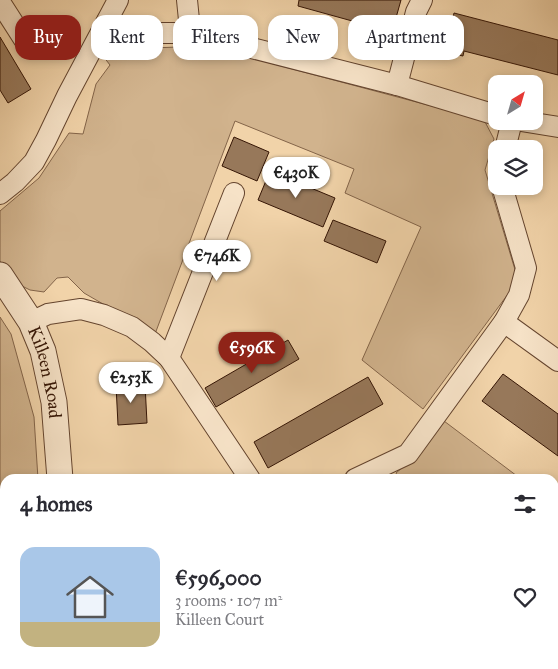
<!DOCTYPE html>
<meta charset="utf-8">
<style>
body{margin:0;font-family:"IM FELL Great Primer",serif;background:#f7f7f7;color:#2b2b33;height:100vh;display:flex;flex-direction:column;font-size:19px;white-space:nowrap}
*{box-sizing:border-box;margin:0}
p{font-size:16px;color:#7c7c81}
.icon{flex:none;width:28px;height:28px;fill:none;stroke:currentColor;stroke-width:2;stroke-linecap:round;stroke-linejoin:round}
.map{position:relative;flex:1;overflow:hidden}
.panel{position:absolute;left:0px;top:474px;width:559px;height:196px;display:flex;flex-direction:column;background:#fff;border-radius:15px 15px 0 0;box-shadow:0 2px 8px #0003}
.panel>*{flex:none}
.top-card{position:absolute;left:15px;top:15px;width:529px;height:45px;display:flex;gap:10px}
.needle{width:32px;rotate:37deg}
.fabs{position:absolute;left:488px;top:75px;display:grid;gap:10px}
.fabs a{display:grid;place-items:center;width:55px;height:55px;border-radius:10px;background:#fff;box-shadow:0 2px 8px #0003;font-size:25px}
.price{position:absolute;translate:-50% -42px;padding:0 11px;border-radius:18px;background:#fff;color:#222;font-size:16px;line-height:32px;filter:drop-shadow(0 1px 2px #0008)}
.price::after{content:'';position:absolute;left:50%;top:30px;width:15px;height:11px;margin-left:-8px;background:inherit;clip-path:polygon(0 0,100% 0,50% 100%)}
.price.selected{background:#8f2418;color:#fff}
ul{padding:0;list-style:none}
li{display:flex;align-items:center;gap:15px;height:125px;padding:0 20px}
li span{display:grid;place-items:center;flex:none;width:140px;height:100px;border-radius:15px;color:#555}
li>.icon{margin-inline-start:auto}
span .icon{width:60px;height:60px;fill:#fffc;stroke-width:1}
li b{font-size:21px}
h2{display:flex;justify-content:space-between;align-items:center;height:60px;padding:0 20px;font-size:21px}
.pill{padding:0 18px;border-radius:15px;background:#fff;box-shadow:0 2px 8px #0003;font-size:18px;line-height:45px}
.pill.selected{background:#8f2418;color:#fff}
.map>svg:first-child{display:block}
</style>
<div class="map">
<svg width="558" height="669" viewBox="0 0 558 669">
<rect width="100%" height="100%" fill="#f1d3a9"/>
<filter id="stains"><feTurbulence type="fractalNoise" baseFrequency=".004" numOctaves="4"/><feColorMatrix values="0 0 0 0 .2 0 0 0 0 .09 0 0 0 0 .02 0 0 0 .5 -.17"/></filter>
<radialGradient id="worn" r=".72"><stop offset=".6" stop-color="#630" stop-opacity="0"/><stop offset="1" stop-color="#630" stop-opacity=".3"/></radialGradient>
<g fill="#d1b38d" stroke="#836449">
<polygon points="133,44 150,48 206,46 484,120 494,139 485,170 516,273 511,290 423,409 362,360 421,227 345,193 354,169 235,121 155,334 84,293 68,277 57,278 44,292 30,290 18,284 0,261 0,211 39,178 69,133 83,134 96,84 110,65 103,56 117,45"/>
<polygon points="0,317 11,334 34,417 38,479 5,479 5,665 52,665 52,669 0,669"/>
<polygon points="444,421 521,479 399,479 396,473 424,449"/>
</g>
<g fill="#97785a" stroke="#351505">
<polygon points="299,0 401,0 392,32 298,6"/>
<polygon points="454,13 558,40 558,75 464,51 463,56 445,52"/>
<polygon points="0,37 31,89 8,103 0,90"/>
<polygon points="234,137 269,152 257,181 222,166"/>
<polygon points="270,171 335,198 323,227 258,200"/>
<polygon points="333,220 386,241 377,263 324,241"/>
<polygon points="288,340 299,359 216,407 205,388"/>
<polygon points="503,374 558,414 558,456 482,401"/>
<polygon points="368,377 383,404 268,468 254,442"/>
<polygon points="145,384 147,423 118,425 116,385"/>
</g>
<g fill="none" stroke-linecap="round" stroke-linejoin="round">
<g stroke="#64442e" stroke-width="22">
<g id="minor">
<polyline points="187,0 189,20 193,33"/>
<polyline points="0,2 25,41"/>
<polyline points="107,21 141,33 193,33 397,85 496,115"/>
<polyline points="397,85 416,12 422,0"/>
<polyline points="521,121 558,127"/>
<polyline points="505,149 512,121"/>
<polyline points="0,194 15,182 34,162 46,140 67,96 118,0"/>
<polyline points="31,322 48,314 81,309 104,315 132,327 152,342 169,358 250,479"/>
<polyline points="504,322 558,361"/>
<polyline points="169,358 234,193"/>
<polyline points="355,479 408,454 504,322 519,295 526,268 502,186"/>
<polyline points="554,650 558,650"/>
<polyline points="386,665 389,669"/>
<polyline points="410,669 418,665"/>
</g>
</g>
<g stroke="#64442e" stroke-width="27">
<g id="tertiary">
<path id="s1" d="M0,275l31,47 12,29 11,51 6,77"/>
<polyline points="72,665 72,669"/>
</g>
</g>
<use href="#minor" stroke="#f6e2c7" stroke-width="20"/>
<use href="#tertiary" stroke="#f6e2c7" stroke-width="25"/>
</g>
<g text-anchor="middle" stroke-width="4" stroke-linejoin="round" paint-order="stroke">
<g font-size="18" fill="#351505" stroke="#f6e2c7">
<text dy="6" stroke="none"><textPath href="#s1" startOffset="109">Killeen Road</textPath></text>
</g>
</g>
<rect width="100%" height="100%" filter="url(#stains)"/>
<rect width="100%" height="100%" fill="url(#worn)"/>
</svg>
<div class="fabs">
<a><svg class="needle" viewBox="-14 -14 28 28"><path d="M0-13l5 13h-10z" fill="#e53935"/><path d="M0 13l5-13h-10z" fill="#7c7c81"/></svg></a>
<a><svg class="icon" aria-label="layers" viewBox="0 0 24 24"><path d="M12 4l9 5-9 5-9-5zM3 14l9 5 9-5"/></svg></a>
</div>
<b class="price" style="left:296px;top:199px">€430K</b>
<b class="price" style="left:217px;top:282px">€746K</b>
<b class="price selected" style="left:252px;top:374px">€596K</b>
<b class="price" style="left:131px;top:404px">€253K</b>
<div class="top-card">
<a class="pill selected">Buy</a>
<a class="pill">Rent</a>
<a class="pill">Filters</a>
<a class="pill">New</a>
<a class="pill">Apartment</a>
</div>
<section class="panel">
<h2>4 homes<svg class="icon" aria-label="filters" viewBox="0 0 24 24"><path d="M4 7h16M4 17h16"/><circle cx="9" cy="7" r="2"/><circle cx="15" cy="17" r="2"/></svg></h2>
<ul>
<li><span style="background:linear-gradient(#a9c7e8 75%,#c2b280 0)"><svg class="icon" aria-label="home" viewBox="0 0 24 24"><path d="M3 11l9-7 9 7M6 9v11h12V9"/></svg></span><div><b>€596,000</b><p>3 rooms · 107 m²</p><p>Killeen Court</p></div><svg class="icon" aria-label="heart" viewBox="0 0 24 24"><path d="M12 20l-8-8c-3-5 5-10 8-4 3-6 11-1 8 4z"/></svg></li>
</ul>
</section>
</div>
